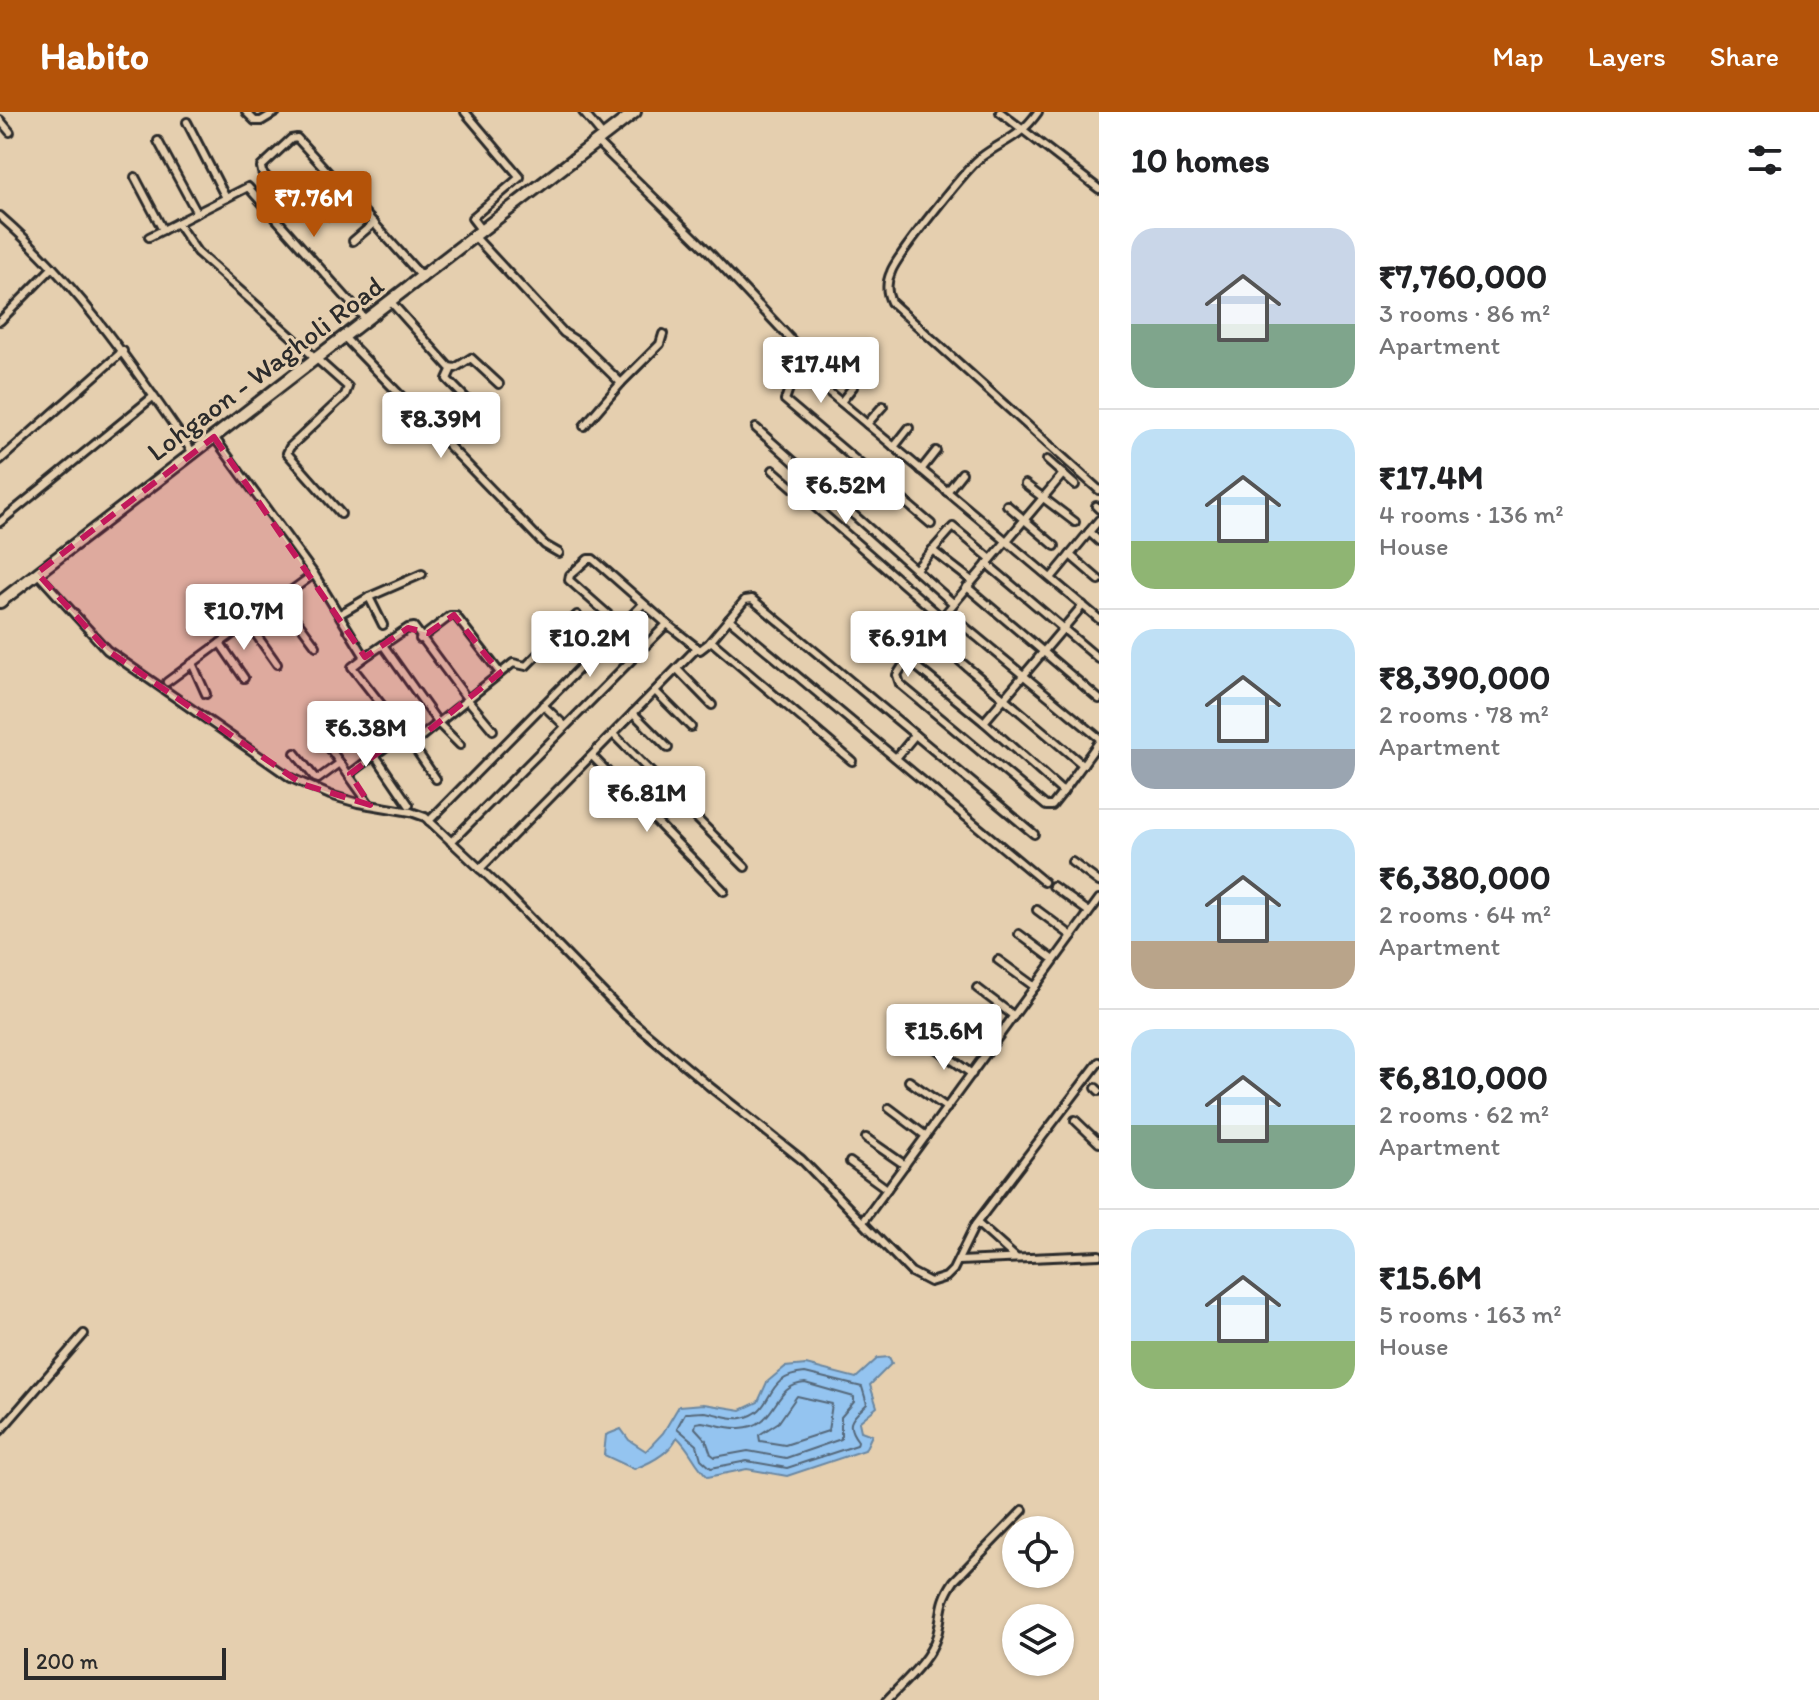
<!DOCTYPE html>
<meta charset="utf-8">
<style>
body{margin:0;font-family:Itim,sans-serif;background:#f2f2f2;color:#202124;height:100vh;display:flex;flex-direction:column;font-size:30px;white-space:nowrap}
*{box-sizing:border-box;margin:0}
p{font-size:26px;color:#757577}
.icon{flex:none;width:44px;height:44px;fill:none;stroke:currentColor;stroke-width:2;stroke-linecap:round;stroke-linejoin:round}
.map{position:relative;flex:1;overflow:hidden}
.side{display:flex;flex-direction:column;background:#fff;width:720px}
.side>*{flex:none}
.tools{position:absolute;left:1002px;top:1404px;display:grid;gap:16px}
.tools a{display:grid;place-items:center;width:72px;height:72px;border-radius:50%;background:#fff;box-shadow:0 2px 6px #0004;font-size:40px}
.scale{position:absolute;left:24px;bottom:20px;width:202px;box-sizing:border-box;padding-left:8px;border:4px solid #2b2b2b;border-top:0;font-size:22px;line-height:28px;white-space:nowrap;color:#2b2b2b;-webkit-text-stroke:6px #e5cfaf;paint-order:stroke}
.price{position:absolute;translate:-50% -68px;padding:0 18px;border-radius:8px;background:#fff;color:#222;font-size:26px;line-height:52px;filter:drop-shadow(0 2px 4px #0008)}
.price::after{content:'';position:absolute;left:50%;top:48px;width:24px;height:18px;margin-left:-12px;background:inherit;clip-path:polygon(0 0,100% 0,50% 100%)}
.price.current{background:#b45309;color:#fff}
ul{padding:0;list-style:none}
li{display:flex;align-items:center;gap:24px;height:200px;padding:0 32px}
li+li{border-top:2px solid #e0e0e0}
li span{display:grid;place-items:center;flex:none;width:224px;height:160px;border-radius:24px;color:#555}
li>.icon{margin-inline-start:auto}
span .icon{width:96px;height:96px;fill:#fffc;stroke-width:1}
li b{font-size:34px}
h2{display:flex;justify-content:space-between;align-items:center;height:96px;padding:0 32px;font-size:34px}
header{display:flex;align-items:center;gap:48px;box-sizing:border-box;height:112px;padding:0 40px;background:#b45309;color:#fff}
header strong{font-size:38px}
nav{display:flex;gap:44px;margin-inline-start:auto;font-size:28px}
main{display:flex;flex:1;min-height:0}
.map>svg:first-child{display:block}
</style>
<header>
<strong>Habito</strong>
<nav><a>Map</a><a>Layers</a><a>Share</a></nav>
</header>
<main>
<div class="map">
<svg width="1099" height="1588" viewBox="0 0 1099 1588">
<rect width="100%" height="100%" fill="#e5cfaf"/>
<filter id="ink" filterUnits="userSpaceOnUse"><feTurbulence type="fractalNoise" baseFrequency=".0125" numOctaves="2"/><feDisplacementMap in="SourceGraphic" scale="16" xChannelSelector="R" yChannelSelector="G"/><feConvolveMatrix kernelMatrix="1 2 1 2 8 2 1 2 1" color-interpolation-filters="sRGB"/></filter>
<g filter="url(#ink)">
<path fill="#94c4f0" stroke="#6a87a1" stroke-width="2" d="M889,1245l3,6 -22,22 7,22 -18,15 2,9 11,4 -7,15 -78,26 -40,-7 -39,8c-14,-13 -17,-27 -31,-40 -7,16 -27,26 -43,32l-30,-14 2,-20 15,-6 8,11 17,11 17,-18 16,-27 25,-2 37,6 17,-8 9,-20 18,-15 21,-2 50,13 22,-20z"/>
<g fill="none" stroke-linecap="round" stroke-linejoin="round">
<g stroke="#55687a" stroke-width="2">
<path d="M805,1261l57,14 5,17c-13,13 -24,18 -9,37l-1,4 -70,23 -40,-7 -36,7 -10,-9 -4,-14 -20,-17 8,-15c6,0 13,-1 19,-1 12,1 26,8 38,6 35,-6 19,-42 63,-45z"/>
<path d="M805,1271l49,14v5l-13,15v22l-55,19 -38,-7 -33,6 -4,-3 -5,-14 -11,-12 1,-5 6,-1c13,2 26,7 38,6 39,-1 31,-43 65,-45z"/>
<polygon points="797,1284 832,1292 828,1319 785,1333 760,1329 759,1323 779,1310"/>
</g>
<g stroke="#2b2b2b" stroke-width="12">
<g id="street">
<polyline points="246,0 255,9 261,9 276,0"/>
<polyline points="465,0 520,65 472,106 482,119"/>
<polyline points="583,0 603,24"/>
<polyline points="1000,0 1099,77"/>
<path d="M1038,0c-19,27 -35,28 -58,46 -14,11 -84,99 -89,114 -5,11 -5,20 0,30l208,188"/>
<polyline points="0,8 10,20"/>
<polyline points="187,10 226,86"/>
<polyline points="158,29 197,101"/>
<polyline points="596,29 708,139 799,236 803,245 802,256 805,260 1099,507"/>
<path d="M329,62l-38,32 -29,-34 -1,-5 30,-28 6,-1c42,46 84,93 126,140"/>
<polyline points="135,65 163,118"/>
<path d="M0,104c78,68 135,153 193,237"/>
<polyline points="331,104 351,86"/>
<polyline points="149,125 177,111"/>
<polyline points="475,125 564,221 580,231 621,271 660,232 663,222"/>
<polyline points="353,129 374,111"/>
<polyline points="391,190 449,255 455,256 471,246 499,272"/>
<polyline points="0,209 52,156"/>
<polyline points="344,225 545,433 559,441"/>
<polyline points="452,256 447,267 488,309"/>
<polyline points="802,256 793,265 785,288 931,412"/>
<polyline points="841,290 853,275"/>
<polyline points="867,312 883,294"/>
<polyline points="584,314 621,271"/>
<polyline points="756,316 953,491"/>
<polyline points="214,325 314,462 365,545 352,555 412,632 513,551 526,554 577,503"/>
<polyline points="894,335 909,316"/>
<polyline points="0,348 123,239"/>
<polyline points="1047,348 1075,373"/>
<polyline points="773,358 942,506"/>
<polyline points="921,358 936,339"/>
<polyline points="1063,362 907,547 984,610 1063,680 1099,630"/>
<polyline points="1025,372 1075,410"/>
<polyline points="947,380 962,361"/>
<polyline points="1007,393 1055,434"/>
<polyline points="1096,394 1099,397"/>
<polyline points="341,402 287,341 290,335 345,283 348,275 197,140 177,111 248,75 366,208"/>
<polyline points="0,410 154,284"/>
<polyline points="1089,420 1099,429"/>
<polyline points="932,438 972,469"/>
<polyline points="1070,443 1099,468"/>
<polyline points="987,452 1099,547"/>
<polyline points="915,458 953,415 991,447"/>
<polyline points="37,461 107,538 291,666 330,683 358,691 411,700 425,705 507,782 626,904 709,974 801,1047 911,1160 930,1170 946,1165 953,1158 975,1113 1099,950"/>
<polyline points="1051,466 1099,408"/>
<polyline points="967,475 1099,587"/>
<polyline points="369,485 383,513"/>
<polyline points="281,487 316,534"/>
<polyline points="947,500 1099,626"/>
<polyline points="340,502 369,485 422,462"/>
<polyline points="729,507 1044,770"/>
<polyline points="248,511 277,552"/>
<polyline points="621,514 569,468 570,463 588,447 593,447 667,512 700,538 709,531 745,488 752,487 1034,722"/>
<polyline points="928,522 1083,653"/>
<polyline points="420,527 450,504 456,504 500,561"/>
<polyline points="711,529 852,649"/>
<polyline points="220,531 244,566"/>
<polyline points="383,533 439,612 460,633"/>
<polyline points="365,545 408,516 414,515 468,588 493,618"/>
<polyline points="907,547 897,563 900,572 1046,694 1052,694 1063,680"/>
<polyline points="192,551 206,582"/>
<polyline points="677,557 712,593"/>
<polyline points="167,570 314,462"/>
<polyline points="655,579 691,615"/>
<polyline points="543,593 565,614"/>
<polyline points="633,601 668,636"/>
<polyline points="349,605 409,693"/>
<polyline points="984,610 1083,493"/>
<polyline points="613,622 745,755"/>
<polyline points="412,632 436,667"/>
<polyline points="295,641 315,666 318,667 340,651"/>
<polyline points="592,644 724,779"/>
<polyline points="896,646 915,623"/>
<polyline points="350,662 404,621"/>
<polyline points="370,693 323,627 319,613 325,609 385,596"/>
<polyline points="429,709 643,492"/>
<polyline points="451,730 667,512"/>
<polyline points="1072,750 1099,770"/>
<polyline points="480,757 697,536"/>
<polyline points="1053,774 1089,800"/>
<polyline points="1037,798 1072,824"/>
<polyline points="1019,822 1054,848"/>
<polyline points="998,848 1035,875"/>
<polyline points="977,876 1014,904"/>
<polyline points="955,906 993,933"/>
<polyline points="934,935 972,962"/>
<polyline points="909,969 947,996"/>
<polyline points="1096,976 1099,979"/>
<polyline points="889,996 926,1024"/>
<polyline points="1075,1008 1099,1031"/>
<polyline points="866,1026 905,1053"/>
<polyline points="850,1050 887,1077"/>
<polyline points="863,1110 1099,787"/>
<polyline points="977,1111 1015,1145"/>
<polyline points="959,1149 1099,1143"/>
<polyline points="0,1319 84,1222"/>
<path d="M887,1588c17,-18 43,-40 50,-65 6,-23 2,-32 17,-54l69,-71"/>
</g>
</g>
<g stroke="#2b2b2b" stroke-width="16">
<polyline id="primary" points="0,490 635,0"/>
</g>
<use href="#street" stroke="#e5cfaf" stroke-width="6"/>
<use href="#primary" stroke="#e5cfaf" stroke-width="10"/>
</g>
</g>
<path fill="#c2185b" fill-opacity="0.2" stroke="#c2185b" stroke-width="6" stroke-dasharray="16 10" stroke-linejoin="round" d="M214,325l151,220 43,-29 20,5 26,-18 46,58 -88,71 -8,-11 -54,41 20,31 -68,-21 -195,-134 -70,-77z"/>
<g text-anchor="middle" stroke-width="6" stroke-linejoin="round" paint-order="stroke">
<g font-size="28" fill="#2b2b2b" stroke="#e5cfaf">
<text transform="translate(265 256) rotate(-37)" y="10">Lohgaon - Wagholi Road</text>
</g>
</g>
</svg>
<div class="tools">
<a><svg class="icon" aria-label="locate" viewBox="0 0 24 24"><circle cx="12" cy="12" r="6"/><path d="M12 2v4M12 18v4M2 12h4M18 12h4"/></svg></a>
<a><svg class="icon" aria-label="layers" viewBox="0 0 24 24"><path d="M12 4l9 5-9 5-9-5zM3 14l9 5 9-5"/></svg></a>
</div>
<div class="scale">200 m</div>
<b class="price current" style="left:314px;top:127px">₹7.76M</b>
<b class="price" style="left:821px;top:293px">₹17.4M</b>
<b class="price" style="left:441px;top:348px">₹8.39M</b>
<b class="price" style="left:846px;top:414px">₹6.52M</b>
<b class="price" style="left:244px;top:540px">₹10.7M</b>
<b class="price" style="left:590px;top:567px">₹10.2M</b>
<b class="price" style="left:908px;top:567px">₹6.91M</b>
<b class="price" style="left:366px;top:657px">₹6.38M</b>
<b class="price" style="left:647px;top:722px">₹6.81M</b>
<b class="price" style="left:944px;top:960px">₹15.6M</b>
</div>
<section class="side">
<h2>10 homes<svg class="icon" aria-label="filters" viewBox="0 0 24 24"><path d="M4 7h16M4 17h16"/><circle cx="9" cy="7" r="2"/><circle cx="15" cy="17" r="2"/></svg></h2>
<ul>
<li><span style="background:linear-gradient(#c9d6e8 60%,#7fa58c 0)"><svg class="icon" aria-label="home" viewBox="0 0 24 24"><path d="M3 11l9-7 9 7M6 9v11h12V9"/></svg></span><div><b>₹7,760,000</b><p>3 rooms · 86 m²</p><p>Apartment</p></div></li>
<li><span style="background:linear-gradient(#bfe0f5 70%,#8fb573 0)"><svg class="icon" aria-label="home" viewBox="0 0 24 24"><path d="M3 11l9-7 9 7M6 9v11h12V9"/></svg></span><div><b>₹17.4M</b><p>4 rooms · 136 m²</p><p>House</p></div></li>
<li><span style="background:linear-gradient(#bfe0f5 75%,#9aa5b1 0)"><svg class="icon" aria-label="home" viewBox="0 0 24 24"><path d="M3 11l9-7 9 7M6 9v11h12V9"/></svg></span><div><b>₹8,390,000</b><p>2 rooms · 78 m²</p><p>Apartment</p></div></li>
<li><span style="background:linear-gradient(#bfe0f5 70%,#b9a48a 0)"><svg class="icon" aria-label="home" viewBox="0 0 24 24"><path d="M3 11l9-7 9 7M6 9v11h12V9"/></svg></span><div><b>₹6,380,000</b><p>2 rooms · 64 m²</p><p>Apartment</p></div></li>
<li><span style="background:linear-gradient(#bfe0f5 60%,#7fa58c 0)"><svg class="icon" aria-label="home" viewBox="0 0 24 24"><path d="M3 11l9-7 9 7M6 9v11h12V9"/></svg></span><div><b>₹6,810,000</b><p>2 rooms · 62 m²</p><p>Apartment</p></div></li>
<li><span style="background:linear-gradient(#bfe0f5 70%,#8fb573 0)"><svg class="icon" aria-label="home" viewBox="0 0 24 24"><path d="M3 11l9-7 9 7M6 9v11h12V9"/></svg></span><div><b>₹15.6M</b><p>5 rooms · 163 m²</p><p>House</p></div></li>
</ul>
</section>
</main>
